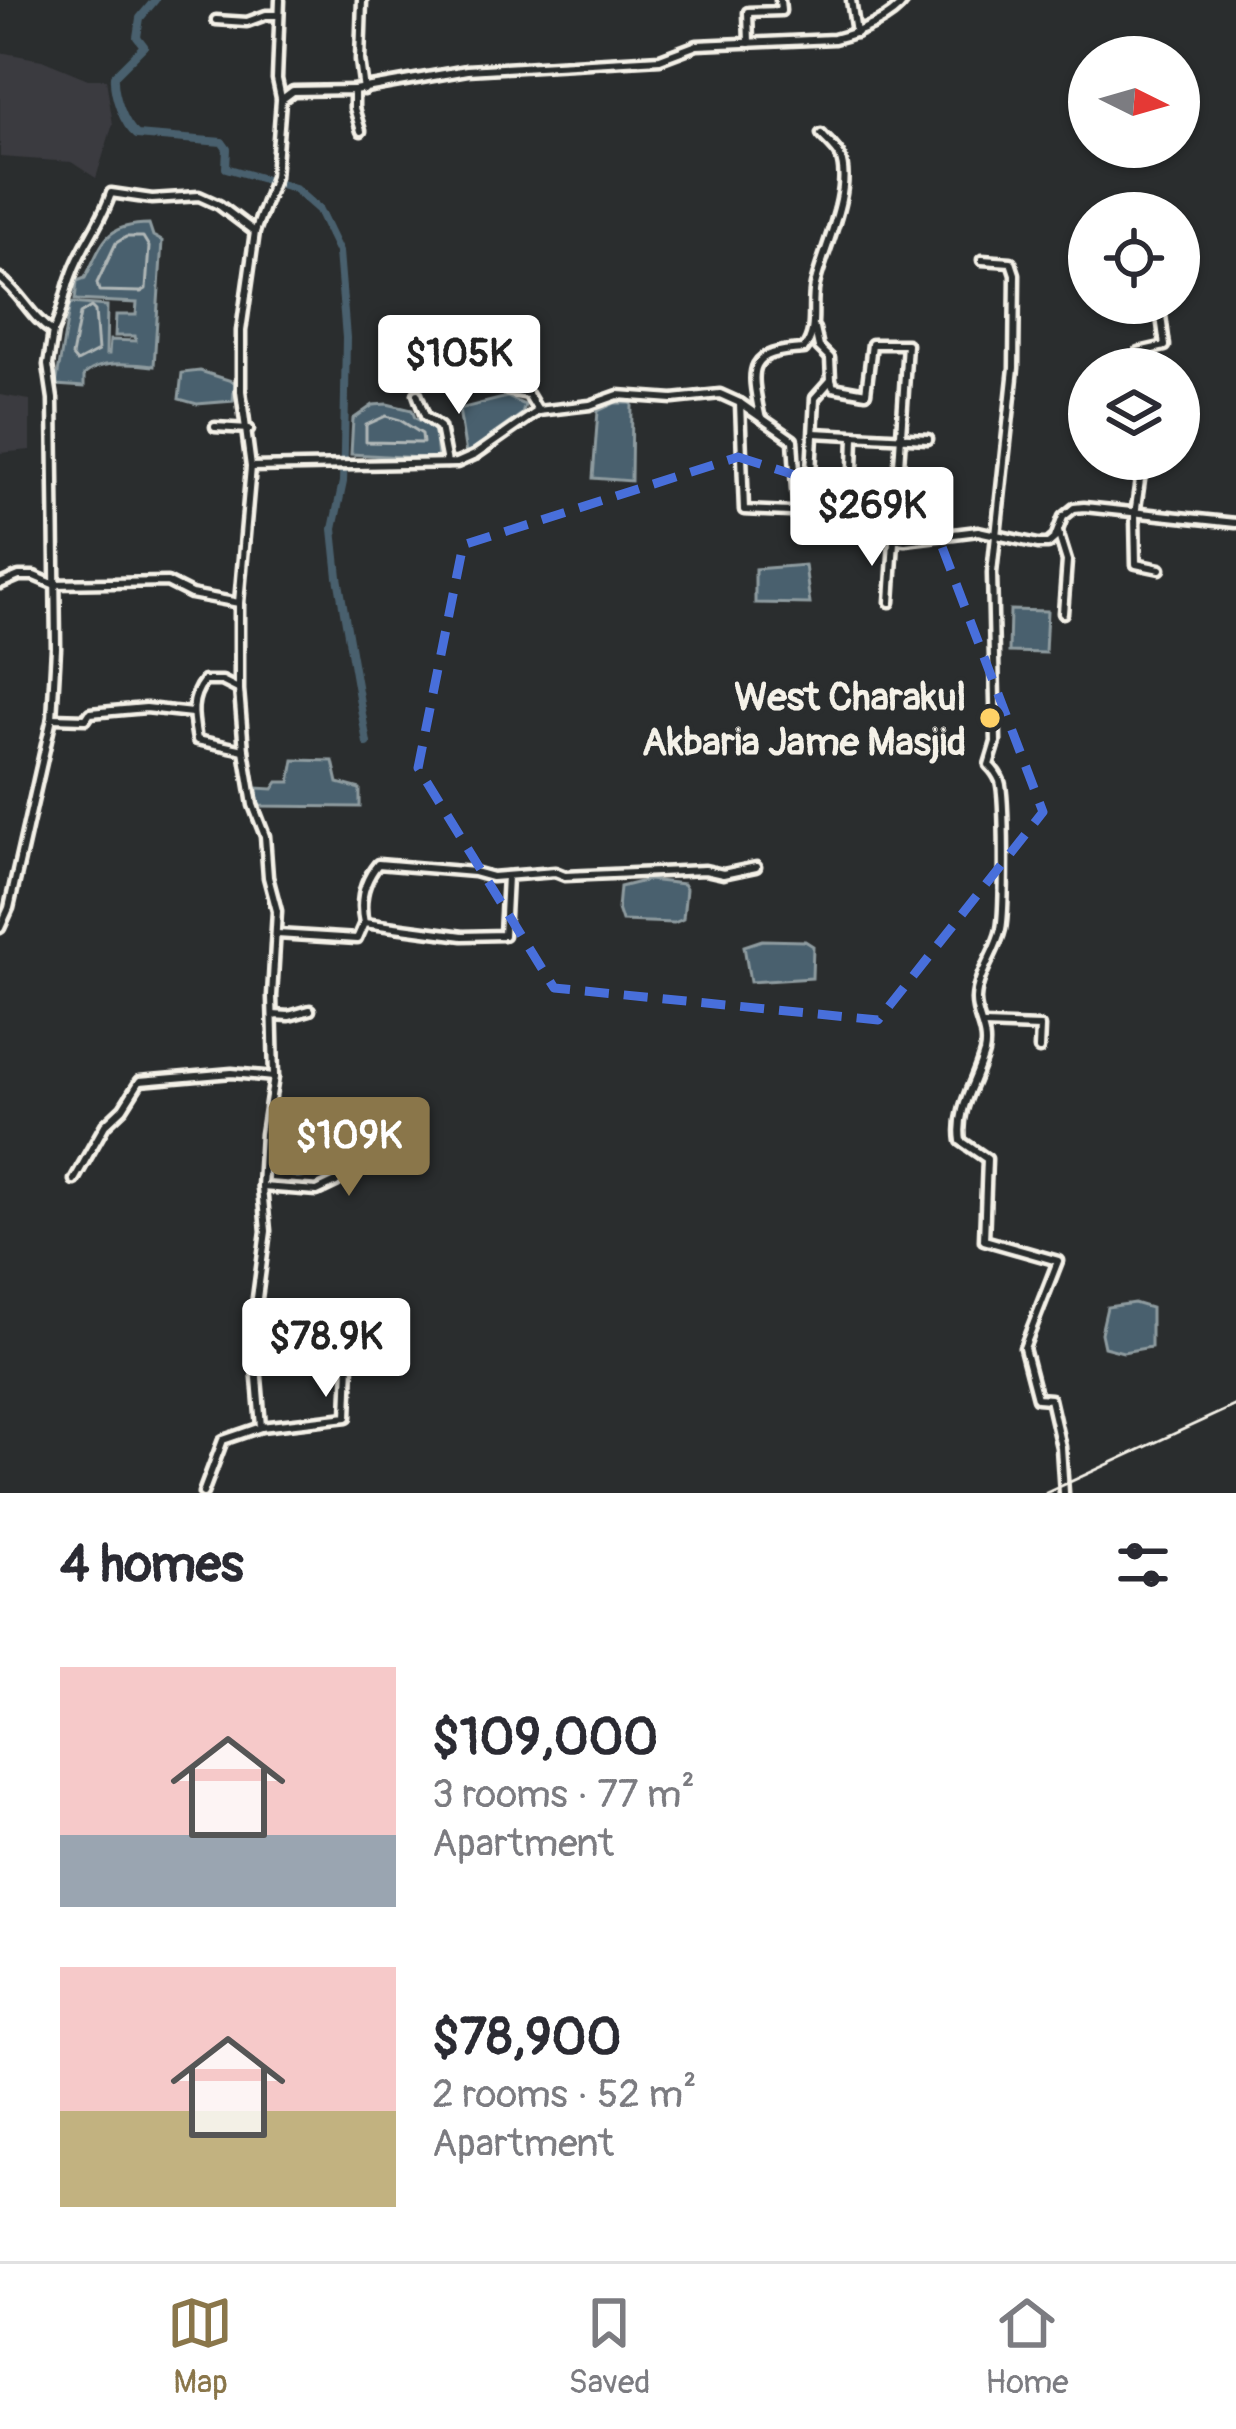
<!DOCTYPE html>
<meta charset="utf-8">
<style>
body{margin:0;font-family:Pangolin,sans-serif;background:#f2f2f3;color:#2b2b33;height:100vh;display:flex;flex-direction:column;font-size:45px;white-space:nowrap}
*{box-sizing:border-box;margin:0}
p{font-size:39px;color:#7c7c81}
.icon{flex:none;width:66px;height:66px;fill:none;stroke:currentColor;stroke-width:2;stroke-linecap:round;stroke-linejoin:round}
.map{position:relative;height:1493px;overflow:hidden}
.sheet{display:flex;flex-direction:column;background:#fff;flex:1}
.sheet>*{flex:none}
.needle{width:78px;rotate:95deg}
.fabs{position:absolute;left:1068px;top:36px;display:grid;gap:24px}
.fabs a{display:grid;place-items:center;width:132px;height:132px;border-radius:50%;background:#fff;box-shadow:0 3px 9px #0004;font-size:60px}
.price{position:absolute;translate:-50% -102px;padding:0 27px;border-radius:12px;background:#fff;color:#222;font-size:39px;line-height:78px;filter:drop-shadow(0 3px 6px #0008)}
.price::after{content:'';position:absolute;left:50%;top:72px;width:36px;height:27px;margin-left:-18px;background:inherit;clip-path:polygon(0 0,100% 0,50% 100%)}
.price.active{background:#8a764a;color:#fff}
ul{padding:0;list-style:none}
li{display:flex;align-items:center;gap:36px;height:300px;padding:0 60px}
li span{display:grid;place-items:center;flex:none;width:336px;height:240px;border-radius:0px;color:#555}
li>.icon{margin-inline-start:auto}
span .icon{width:144px;height:144px;fill:#fffc;stroke-width:1}
li b{font-size:51px}
h2{display:flex;justify-content:space-between;align-items:center;height:144px;padding:0 60px;font-size:51px}
.dock{display:flex;justify-content:space-around;align-items:center;height:168px;border-top:3px solid #e1e1e2;background:#fff;font-size:33px;color:#7c7c81}
.dock a{display:grid;justify-items:center;gap:6px}
.dock .active{color:#8a764a}
.map>svg:first-child{display:block}
</style>
<div class="map">
<svg width="1236" height="1493" viewBox="0 0 1236 1493">
<rect width="100%" height="100%" fill="#2a2d2e"/>
<filter id="ink" filterUnits="userSpaceOnUse"><feTurbulence type="fractalNoise" baseFrequency=".00833" numOctaves="2"/><feDisplacementMap in="SourceGraphic" scale="24" xChannelSelector="R" yChannelSelector="G"/><feConvolveMatrix kernelMatrix="1 2 1 2 8 2 1 2 1" color-interpolation-filters="sRGB"/></filter>
<g filter="url(#ink)">
<g fill="#3a3a3f">
<polygon points="0,52 42,60 88,79 106,79 113,124 96,178 71,162 0,157"/>
<polygon points="0,395 30,400 30,450 0,453"/>
</g>
<g fill="#4a616e" stroke="#8e9b9f" stroke-width="3">
<path d="M149,224l4,12 9,5 -8,125c-23,-2 -52,-7 -70,9v12l-28,-2 14,-82 37,3 -1,48h3l1,-14 26,1 -1,-5h-20l1,-21h20l1,-12 -62,-3 2,-19 8,-3c19,-37 19,-53 64,-54z"/>
<polygon points="200,371 235,382 233,401 197,404 179,399 182,373"/>
<polygon points="507,397 525,405 522,414 466,454 459,409"/>
<polygon points="615,403 632,403 631,481 593,478 598,411"/>
<polygon points="387,404 412,410 415,418 435,428 438,459 351,454 353,419 373,405"/>
<polygon points="805,565 810,604 755,603 755,569"/>
<polygon points="1010,610 1047,611 1045,653 1009,652"/>
<polygon points="294,760 333,761 338,783 360,789 360,807 256,806 257,788 273,789 278,782 290,782"/>
<polygon points="648,880 683,884 686,889 683,919 674,923 622,921 618,909 620,887"/>
<polygon points="762,940 805,941 813,946 812,978 750,982 744,946"/>
<polygon points="285,1133 333,1138 336,1141 339,1175 297,1177 277,1173 277,1149"/>
<polygon points="1134,1303 1151,1308 1151,1347 1123,1352 1104,1347 1101,1333 1107,1307"/>
</g>
<g fill="none" stroke-linecap="round" stroke-linejoin="round">
<g stroke="#b0b7b7" stroke-width="3">
<polygon points="126,237 143,237 149,247 146,289 141,292 99,291 97,283 116,243"/>
<polygon points="91,307 95,311 98,351 77,362 72,356 80,314"/>
<polygon points="386,416 400,420 422,434 423,443 366,442 366,425"/>
</g>
<path stroke="#4a616e" stroke-width="8" d="M155,0l-15,18 -3,19 7,9 -30,30c-1,18 9,48 23,59l85,7 5,7 -1,19 68,20 25,22 20,42 7,86 -2,111 -1,33 -10,47 5,48 29,166"/>
<g stroke="#f4f1e8" stroke-width="15">
<g id="minor">
<polyline points="280,0 277,79 281,98"/>
<polyline points="362,0 360,60 364,90"/>
<polyline points="851,0 856,33"/>
<polyline points="216,20 247,22 266,15 277,15"/>
<polyline points="749,43 748,12 781,11 780,0"/>
<path d="M354,90l113,-20 193,-11 37,-14 137,-6c24,-6 57,-19 71,-39"/>
<polyline points="361,131 354,108 354,90 293,91 281,100 275,177 255,232 241,331 241,391 251,467 457,463 475,455 538,411"/>
<path d="M982,260l29,2 4,12 -1,94 -22,205 4,169 -7,23c4,4 9,11 11,16 5,15 5,129 1,148 -5,23 -24,46 -25,70 -1,18 13,33 8,54 -8,30 -28,55 -23,88l26,18 -3,81 74,21 -34,87 13,50 13,1 11,48 3,46"/>
<path d="M0,278c22,16 30,39 53,54 10,-19 11,-38 19,-58 10,-29 30,-52 39,-81l41,6 47,-3 20,9 36,27"/>
<polyline points="1143,369 1139,352 1165,346 1161,316"/>
<polyline points="831,380 833,387 866,393 872,344 907,344 890,602"/>
<polyline points="507,390 528,394 538,411 590,405 618,395 673,399 720,394 740,403 793,440 797,504 828,515 851,532 905,540 978,531 1038,544 1048,544 1055,538 1063,517 1074,508 1084,507 1236,523"/>
<polyline points="417,394 425,416 440,427 447,463"/>
<polyline points="740,403 744,510 813,513"/>
<path d="M760,415c-10,-49 -12,-63 44,-66 15,-19 6,-42 11,-64 8,-35 39,-95 25,-129 -3,-7 -14,-16 -19,-22"/>
<polyline points="215,427 249,429"/>
<polyline points="814,433 928,439"/>
<polyline points="1143,459 1135,515 1136,564 1160,569"/>
<polyline points="251,467 239,603 239,690 244,750 253,805 265,836 268,877 277,911 272,996 274,1077 265,1134 262,1187 266,1231 253,1328 261,1427"/>
<polyline points="809,510 815,398 831,380 830,358 819,347 815,329"/>
<polyline points="826,512 895,514"/>
<polyline points="851,532 854,436"/>
<polyline points="1058,532 1067,561 1063,613"/>
<polyline points="0,584 19,576 34,576 53,584 167,582 191,594 239,603"/>
<path d="M238,689l-16,-8h-18c-15,19 -11,36 -7,59l47,10"/>
<polyline points="52,718 86,719 90,713 146,708 192,713"/>
<path d="M364,923c-5,-22 0,-42 14,-59l96,8 18,5 63,-5 10,4 140,-6 18,4 33,-7"/>
<polyline points="0,928 9,908 52,718 56,648 53,399 48,365 53,332"/>
<polyline points="277,934 357,939 364,923 463,936 504,935 507,876"/>
<polyline points="273,1015 289,1016 310,1010"/>
<polyline points="984,1025 1040,1027 1039,1049"/>
<polyline points="74,1180 105,1125 123,1108 140,1081 232,1073 274,1077"/>
<polyline points="262,1187 317,1191 336,1182 347,1170 416,1153"/>
<polyline points="203,1493 223,1440 261,1427 347,1417 350,1335"/>
</g>
</g>
<use href="#minor" stroke="#2a2d2e" stroke-width="6"/>
<polyline stroke="#f4f1e8" stroke-width="3" points="1046,1493 1236,1405"/>
</g>
</g>
<path fill="none" stroke="#486fdb" stroke-width="9" stroke-dasharray="24 15" stroke-linejoin="round" d="M738,457l193,61 112,294 -165,208 -324,-32 -136,-220 45,-223z"/>
<circle fill="#ffd166" stroke="#2a2d2e" stroke-width="4.5" cx="990" cy="718" r="12"/>
<g text-anchor="middle" stroke-width="9" stroke-linejoin="round" paint-order="stroke">
<g font-size="39" font-weight="bold" fill="#f4f1e8" stroke="#2a2d2e" text-anchor="end">
<text x="966" y="710">West Charakul<tspan x="966" dy="45">Akbaria Jame Masjid</tspan></text>
</g>
</g>
</svg>
<div class="fabs">
<a><svg class="needle" viewBox="-14 -14 28 28"><path d="M0-13l5 13h-10z" fill="#e53935"/><path d="M0 13l5-13h-10z" fill="#7c7c81"/></svg></a>
<a><svg class="icon" aria-label="locate" viewBox="0 0 24 24"><circle cx="12" cy="12" r="6"/><path d="M12 2v4M12 18v4M2 12h4M18 12h4"/></svg></a>
<a><svg class="icon" aria-label="layers" viewBox="0 0 24 24"><path d="M12 4l9 5-9 5-9-5zM3 14l9 5 9-5"/></svg></a>
</div>
<b class="price" style="left:459px;top:417px">$105K</b>
<b class="price" style="left:872px;top:569px">$269K</b>
<b class="price active" style="left:349px;top:1199px">$109K</b>
<b class="price" style="left:326px;top:1400px">$78.9K</b>
</div>
<section class="sheet">
<h2>4 homes<svg class="icon" aria-label="filters" viewBox="0 0 24 24"><path d="M4 7h16M4 17h16"/><circle cx="9" cy="7" r="2"/><circle cx="15" cy="17" r="2"/></svg></h2>
<ul>
<li><span style="background:linear-gradient(#f6c9c9 70%,#9aa5b1 0)"><svg class="icon" aria-label="home" viewBox="0 0 24 24"><path d="M3 11l9-7 9 7M6 9v11h12V9"/></svg></span><div><b>$109,000</b><p>3 rooms · 77 m²</p><p>Apartment</p></div></li>
<li><span style="background:linear-gradient(#f6c9c9 60%,#c2b280 0)"><svg class="icon" aria-label="home" viewBox="0 0 24 24"><path d="M3 11l9-7 9 7M6 9v11h12V9"/></svg></span><div><b>$78,900</b><p>2 rooms · 52 m²</p><p>Apartment</p></div></li>
</ul>
</section>
<nav class="dock">
<a class="active"><svg class="icon" aria-label="map" viewBox="0 0 24 24"><path d="M3 6l6-2 6 2 6-2v14l-6 2-6-2-6 2zM9 4v14M15 6v14"/></svg>Map</a>
<a><svg class="icon" aria-label="saved" viewBox="0 0 24 24"><path d="M7 4h10v16l-5-4-5 4z"/></svg>Saved</a>
<a><svg class="icon" aria-label="home" viewBox="0 0 24 24"><path d="M3 11l9-7 9 7M6 9v11h12V9"/></svg>Home</a>
</nav>
